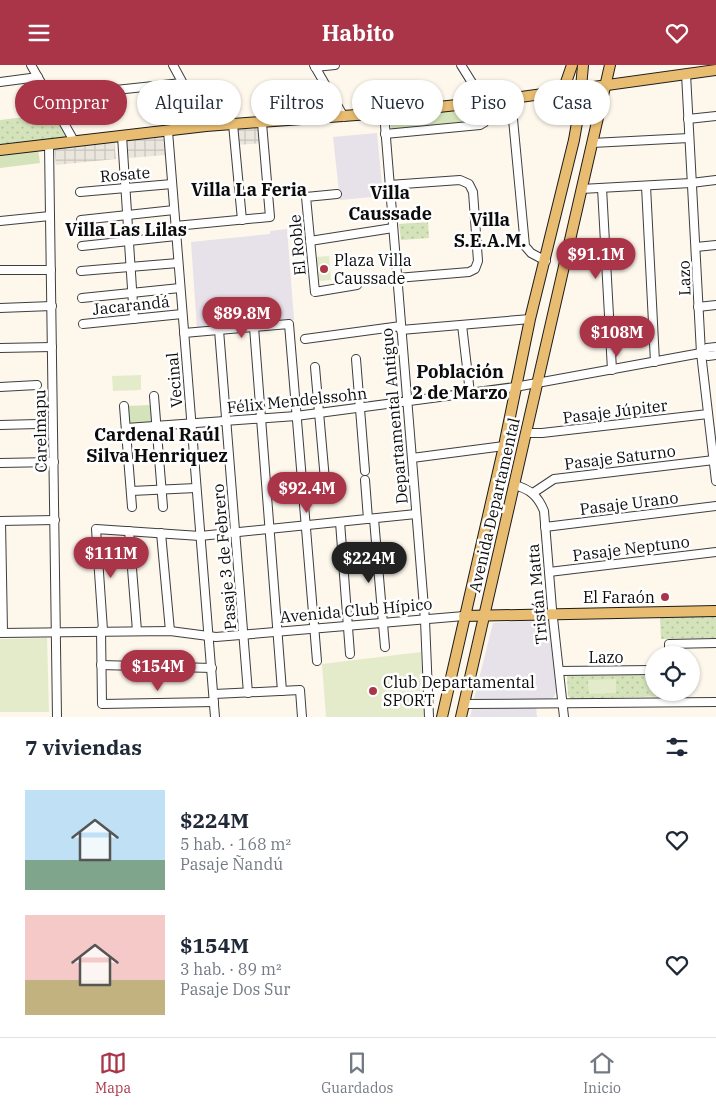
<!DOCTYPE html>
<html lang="es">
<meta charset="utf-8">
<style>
body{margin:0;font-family:"IBM Plex Serif",serif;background:#f2f2f3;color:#1f2937;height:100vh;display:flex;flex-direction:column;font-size:19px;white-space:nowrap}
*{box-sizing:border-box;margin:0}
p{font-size:16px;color:#747a83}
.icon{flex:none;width:28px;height:28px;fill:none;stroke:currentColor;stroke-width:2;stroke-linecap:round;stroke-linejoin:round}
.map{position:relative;height:652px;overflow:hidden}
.side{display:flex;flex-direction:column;background:#fff;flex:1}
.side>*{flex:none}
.banner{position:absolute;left:15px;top:15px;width:686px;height:45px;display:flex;gap:10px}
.buttons{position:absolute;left:645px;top:581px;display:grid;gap:10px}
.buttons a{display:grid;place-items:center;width:55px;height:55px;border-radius:50%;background:#fff;box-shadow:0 1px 4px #0004;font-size:25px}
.price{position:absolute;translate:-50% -42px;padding:0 11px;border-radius:18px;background:#aa3549;color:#fff;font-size:16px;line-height:32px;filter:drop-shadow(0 1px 2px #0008)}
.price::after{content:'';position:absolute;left:50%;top:30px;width:15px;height:11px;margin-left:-8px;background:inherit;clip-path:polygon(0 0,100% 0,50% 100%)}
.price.active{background:#222;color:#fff}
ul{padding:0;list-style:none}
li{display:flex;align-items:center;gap:15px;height:125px;padding:0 25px}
li span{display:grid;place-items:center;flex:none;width:140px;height:100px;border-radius:0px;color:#555}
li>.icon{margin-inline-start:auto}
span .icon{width:60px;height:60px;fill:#fffc;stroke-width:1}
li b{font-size:21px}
h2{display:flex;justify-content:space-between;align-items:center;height:60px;padding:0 25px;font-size:21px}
.pill{padding:0 18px;border-radius:22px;background:#fff;box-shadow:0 1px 4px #0004;font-size:18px;line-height:45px}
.pill.active{background:#aa3549;color:#fff}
header{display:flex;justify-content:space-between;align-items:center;height:65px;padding:0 25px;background:#aa3549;color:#fff;font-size:22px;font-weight:700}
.tabs{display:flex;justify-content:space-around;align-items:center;height:70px;border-top:1px solid #e0e1e3;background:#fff;font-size:14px;color:#747a83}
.tabs a{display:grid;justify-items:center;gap:2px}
.tabs .active{color:#aa3549}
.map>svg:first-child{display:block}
</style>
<header><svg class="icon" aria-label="menu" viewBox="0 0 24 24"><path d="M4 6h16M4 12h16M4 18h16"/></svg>Habito<svg class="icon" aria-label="heart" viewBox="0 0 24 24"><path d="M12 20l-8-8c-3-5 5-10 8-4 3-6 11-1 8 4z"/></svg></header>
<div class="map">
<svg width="716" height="652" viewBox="0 0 716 652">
<defs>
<pattern id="park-dots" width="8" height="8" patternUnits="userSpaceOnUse" patternTransform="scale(1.25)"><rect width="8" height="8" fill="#d4e3ba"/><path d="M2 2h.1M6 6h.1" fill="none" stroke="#b5c29f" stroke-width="1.8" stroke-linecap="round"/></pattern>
<pattern id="plaza-grid" width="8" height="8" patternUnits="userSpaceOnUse" patternTransform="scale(1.25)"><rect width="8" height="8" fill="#ebe6dd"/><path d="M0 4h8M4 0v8" fill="none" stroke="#c8c4bc"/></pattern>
</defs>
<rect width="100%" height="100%" fill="#fdf7ec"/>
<g fill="#e7e1e9">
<polygon points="377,68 383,131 340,135 333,72"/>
<polygon points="287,164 294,255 197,264 191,177 270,169 270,166"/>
<polygon points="549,554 557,623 554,632 550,634 474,634 493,558"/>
<polygon points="536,641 537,652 470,652 472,644"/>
</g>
<g fill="#d4e3ba">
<polygon points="484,41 486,56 393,65 391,62 391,52"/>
<polygon points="38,84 40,98 0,103 0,88"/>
<polygon points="151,340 153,358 128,359 127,341"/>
</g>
<g fill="url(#park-dots)">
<polygon points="40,23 67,69 64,73 0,80 0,55 42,50"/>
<polygon points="428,157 429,173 401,175 399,159"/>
<polygon points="716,551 716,573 661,574 660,553"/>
<polygon points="654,608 654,628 669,628 669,631 571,634 568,631 567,611"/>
</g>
<g fill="#e4ebcb">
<polygon points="329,191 331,215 319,216 316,192"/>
<polygon points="141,310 141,325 113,326 112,311"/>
<polygon points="47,573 49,647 0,647 0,574"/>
<polygon points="421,587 424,652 326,652 322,599"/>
<polygon points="616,614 616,628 589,629 588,615"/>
</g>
<g fill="url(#plaza-grid)">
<polygon points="261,63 262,78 237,80 235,64"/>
<polygon points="163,71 165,90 128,93 126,74"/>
<polygon points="114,74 116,94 56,100 54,81"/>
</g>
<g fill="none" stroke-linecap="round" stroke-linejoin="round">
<g stroke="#3f3f3f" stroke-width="10">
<g id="minor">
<polyline points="31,0 74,76"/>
<polyline points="173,0 206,61"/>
<polyline points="314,0 344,52"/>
<polyline points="315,2 335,0"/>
<polyline points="686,9 701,288 716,416"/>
<polyline points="0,17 38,12"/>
<polyline points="49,32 182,18"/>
<polyline points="511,33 525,181 531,188 546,196"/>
<polyline points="384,48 425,555 429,652"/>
<polyline points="688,54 716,51"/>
<polyline points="233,59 242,155"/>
<polyline points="168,66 215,652"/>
<polyline points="385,69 480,60 485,57 484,37 461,0"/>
<polyline points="122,71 134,254"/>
<polyline points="592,78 689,73"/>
<polyline points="49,79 57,652"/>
<polyline points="389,120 460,115 469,119 473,127 478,196 475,204 469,207 397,213"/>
<polyline points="646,121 655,297"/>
<polyline points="602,123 612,305"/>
<polyline points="581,124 691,118 716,115"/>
<polyline points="80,127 172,119"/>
<polyline points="337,129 306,132 315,227 357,220"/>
<polyline points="81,155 174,145"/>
<polyline points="0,156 50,151"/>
<polyline points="175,161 270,152 262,58"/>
<polyline points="310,176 393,163"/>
<polyline points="82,181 176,171"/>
<polyline points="696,182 716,180"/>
<polyline points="0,205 51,205"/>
<polyline points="81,206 178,198"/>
<polyline points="82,233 180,223"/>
<polyline points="698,242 716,240"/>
<polyline points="0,243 52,241"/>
<polyline points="83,259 182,249"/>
<polyline points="462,260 470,328"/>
<polyline points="254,262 282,626"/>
<polyline points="219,265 248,628"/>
<polyline points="401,265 530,254"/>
<polyline points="184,268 289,259 317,596"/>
<polyline points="305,274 401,261"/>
<polyline points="0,283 52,282"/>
<polyline points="701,288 708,291 716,290"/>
<polyline points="356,294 365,406"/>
<polyline points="315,302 325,415"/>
<polyline points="0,322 37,320"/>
<polyline points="154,331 163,442"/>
<polyline points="124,341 132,442"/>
<polyline points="0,360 38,359"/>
<polyline points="126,363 296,351 515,322 701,288 707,283 716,282"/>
<polyline points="526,368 542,368 708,349"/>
<polyline points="412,393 504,381"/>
<polyline points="0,398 54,397"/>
<polyline points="365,415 368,454"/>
<path d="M514,420c16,4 24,11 30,26l8,98 12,108"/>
<polyline points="131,426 196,423"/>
<polyline points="533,428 554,414 714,395"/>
<polyline points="374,454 385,582"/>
<polyline points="0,456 55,455"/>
<polyline points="1,456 3,567"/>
<polyline points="340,457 350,589"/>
<polyline points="545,462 716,441"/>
<polyline points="129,466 137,566"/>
<polyline points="161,468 170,566"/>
<polyline points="549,507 716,487"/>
<polyline points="101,565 102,639 214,637"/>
<polyline points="103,565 96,464 200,471 416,449"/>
<polyline points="0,568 170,566 216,572 464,551"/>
<polyline points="669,590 669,579 716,578"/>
<polyline points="101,600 212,603"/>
<polyline points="559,606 654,605"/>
<polyline points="214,629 300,625 302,652"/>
<polyline points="464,639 716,637"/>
</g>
</g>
<g stroke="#1d1d1d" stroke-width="12">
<g id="major">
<polyline points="563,26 572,0"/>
<polyline points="0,85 206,61 384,48 484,37 716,5"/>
<polyline points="464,551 716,546"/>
<polyline points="442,652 504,381 530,254 574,75 579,46 583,0"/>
<polyline points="461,652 610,0"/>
</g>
</g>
<use href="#minor" stroke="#fff" stroke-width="8"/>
<use href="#major" stroke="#e8bc71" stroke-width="10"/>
</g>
<g fill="#aa3549" stroke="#fff" stroke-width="2">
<circle cx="324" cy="204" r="5"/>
<circle cx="665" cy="532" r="5"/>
<circle cx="373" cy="626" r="5"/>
</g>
<g text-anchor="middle" stroke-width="5" stroke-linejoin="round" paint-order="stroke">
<g font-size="16" fill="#0c0c0c" stroke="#fff">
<text transform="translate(125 109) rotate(-5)" y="6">Rosate</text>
<text transform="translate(297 180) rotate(-95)" y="6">El Roble</text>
<text transform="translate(684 213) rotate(-92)" y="6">Lazo</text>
<text transform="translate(131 240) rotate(-6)" y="6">Jacarandá</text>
<text transform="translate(174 315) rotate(-95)" y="6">Vecinal</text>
<text transform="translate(297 335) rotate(-6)" y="6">Félix Mendelssohn</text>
<text transform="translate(615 346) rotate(-7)" y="6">Pasaje Júpiter</text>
<text transform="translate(394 351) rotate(-95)" y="6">Departamental Antiguo</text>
<text transform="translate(40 366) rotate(-91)" y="6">Carelmapu</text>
<text transform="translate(620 392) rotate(-7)" y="6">Pasaje Saturno</text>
<text transform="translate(629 438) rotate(-7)" y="6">Pasaje Urano</text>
<text transform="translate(494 440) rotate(-77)" y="6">Avenida Departamental</text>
<text transform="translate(631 483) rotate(-7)" y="6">Pasaje Neptuno</text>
<text transform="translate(224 492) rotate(-95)" y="6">Pasaje 3 de Febrero</text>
<text transform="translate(537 529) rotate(-95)" y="6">Tristán Matta</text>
<text transform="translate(356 545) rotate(-5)" y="6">Avenida Club Hípico</text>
<text x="606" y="598">Lazo</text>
</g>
<g font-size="16" fill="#0c0c0c" stroke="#fff" text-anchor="start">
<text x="334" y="201">Plaza Villa<tspan x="334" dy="18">Caussade</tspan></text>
<text x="655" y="538" text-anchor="end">El Faraón</text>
<text x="383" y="623">Club Departamental<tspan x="383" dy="18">SPORT</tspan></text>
</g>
<g font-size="18" font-weight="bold" fill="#0c0c0c" stroke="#fff">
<text x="249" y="131">Villa La Feria</text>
<text x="390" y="134">Villa<tspan x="390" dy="21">Caussade</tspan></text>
<text x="490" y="161">Villa<tspan x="490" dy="21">S.E.A.M.</tspan></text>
<text x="126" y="171">Villa Las Lilas</text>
<text x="460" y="313">Población<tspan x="460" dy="21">2 de Marzo</tspan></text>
<text x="157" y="376">Cardenal Raúl<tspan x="157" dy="21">Silva Henriquez</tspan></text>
</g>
</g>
</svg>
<div class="buttons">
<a><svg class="icon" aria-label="locate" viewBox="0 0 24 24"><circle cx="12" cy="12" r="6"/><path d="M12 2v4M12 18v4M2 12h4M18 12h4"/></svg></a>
</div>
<b class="price" style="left:596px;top:215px">$91.1M</b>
<b class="price" style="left:242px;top:274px">$89.8M</b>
<b class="price" style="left:617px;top:293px">$108M</b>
<b class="price" style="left:307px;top:449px">$92.4M</b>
<b class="price" style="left:111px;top:514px">$111M</b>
<b class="price active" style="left:369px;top:519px">$224M</b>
<b class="price" style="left:158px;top:627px">$154M</b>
<div class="banner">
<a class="pill active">Comprar</a>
<a class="pill">Alquilar</a>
<a class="pill">Filtros</a>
<a class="pill">Nuevo</a>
<a class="pill">Piso</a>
<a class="pill">Casa</a>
</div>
</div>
<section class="side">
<h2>7 viviendas<svg class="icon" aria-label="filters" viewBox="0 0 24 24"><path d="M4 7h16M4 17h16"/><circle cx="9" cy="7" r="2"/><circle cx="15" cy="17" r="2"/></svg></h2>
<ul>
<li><span style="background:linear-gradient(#bfe0f5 70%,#7fa58c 0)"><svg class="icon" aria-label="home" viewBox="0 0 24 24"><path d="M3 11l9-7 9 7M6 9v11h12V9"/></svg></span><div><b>$224M</b><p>5 hab. · 168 m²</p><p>Pasaje Ñandú</p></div><svg class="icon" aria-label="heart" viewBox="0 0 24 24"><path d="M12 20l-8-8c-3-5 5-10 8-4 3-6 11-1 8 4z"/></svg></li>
<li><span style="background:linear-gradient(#f6c9c9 65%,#c2b280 0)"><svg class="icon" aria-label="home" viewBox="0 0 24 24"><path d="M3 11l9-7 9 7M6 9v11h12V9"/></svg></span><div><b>$154M</b><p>3 hab. · 89 m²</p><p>Pasaje Dos Sur</p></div><svg class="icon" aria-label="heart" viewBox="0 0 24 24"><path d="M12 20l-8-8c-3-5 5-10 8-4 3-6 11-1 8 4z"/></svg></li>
</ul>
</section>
<nav class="tabs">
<a class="active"><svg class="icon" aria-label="map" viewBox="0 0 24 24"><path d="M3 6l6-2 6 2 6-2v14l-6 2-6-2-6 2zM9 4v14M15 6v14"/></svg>Mapa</a>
<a><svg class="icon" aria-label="saved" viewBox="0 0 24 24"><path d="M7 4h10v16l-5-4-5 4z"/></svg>Guardados</a>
<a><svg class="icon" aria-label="home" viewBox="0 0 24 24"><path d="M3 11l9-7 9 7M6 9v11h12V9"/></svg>Inicio</a>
</nav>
